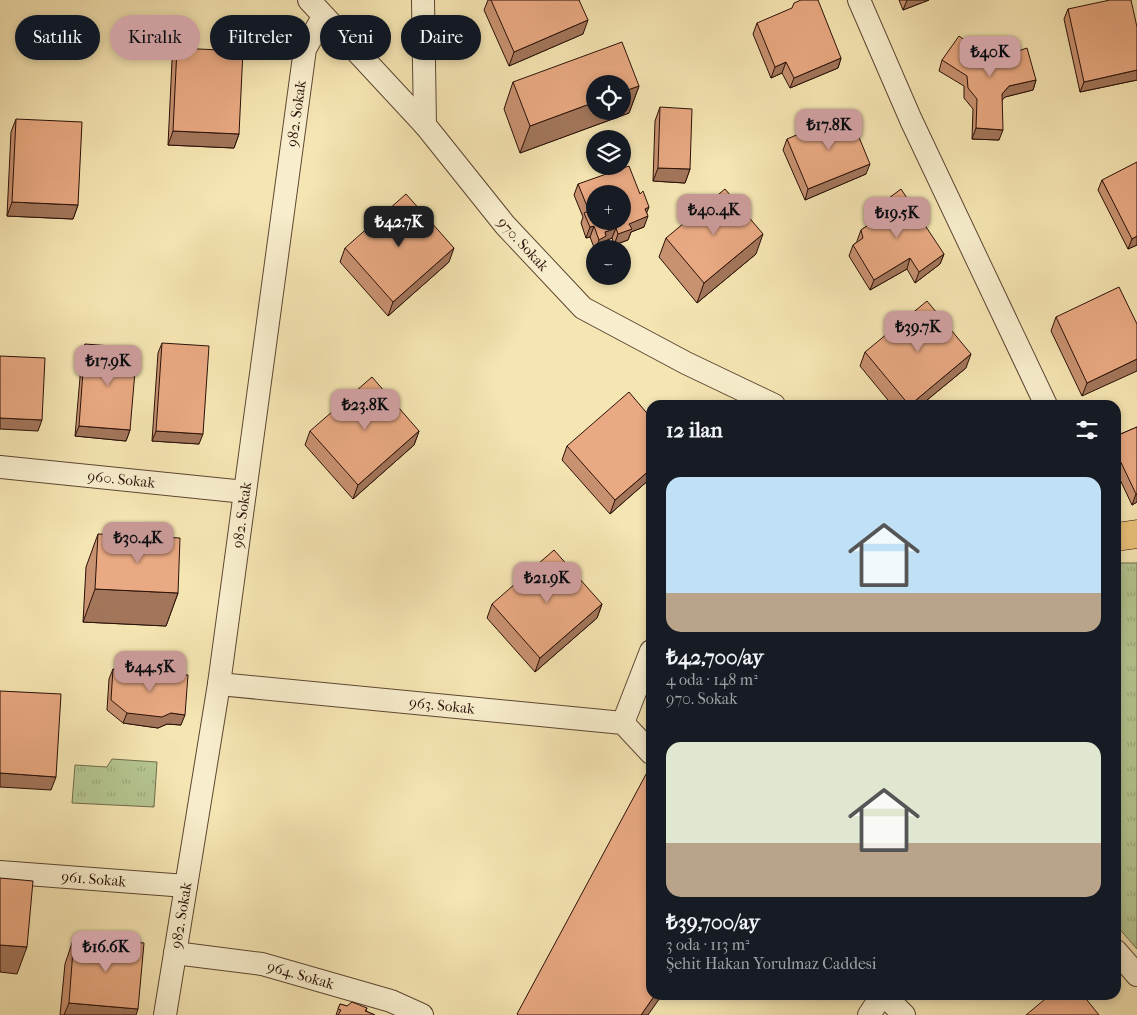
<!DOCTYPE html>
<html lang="tr">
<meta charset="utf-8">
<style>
body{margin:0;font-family:"IM FELL French Canon",serif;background:#20242c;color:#f1f3f6;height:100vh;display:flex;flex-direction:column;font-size:19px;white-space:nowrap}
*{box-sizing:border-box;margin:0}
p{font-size:16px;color:#9ea1a6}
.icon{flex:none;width:28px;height:28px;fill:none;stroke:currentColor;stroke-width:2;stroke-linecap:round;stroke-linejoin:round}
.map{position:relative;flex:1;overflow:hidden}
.sheet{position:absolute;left:646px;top:400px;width:475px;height:600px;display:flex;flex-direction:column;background:#171b24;border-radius:15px;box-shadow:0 2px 8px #0003}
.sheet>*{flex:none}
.banner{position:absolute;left:15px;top:15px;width:475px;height:45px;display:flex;gap:10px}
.tools{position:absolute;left:586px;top:75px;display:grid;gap:10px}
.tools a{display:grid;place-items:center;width:45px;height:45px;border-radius:50%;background:#171b24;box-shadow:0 2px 8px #0003;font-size:25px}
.price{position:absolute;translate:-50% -42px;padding:0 11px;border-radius:10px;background:#c59692;color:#111;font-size:16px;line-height:32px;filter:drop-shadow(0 1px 2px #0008)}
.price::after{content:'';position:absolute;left:50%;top:30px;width:15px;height:11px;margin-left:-8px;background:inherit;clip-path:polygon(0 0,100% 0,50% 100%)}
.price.current{background:#222;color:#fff}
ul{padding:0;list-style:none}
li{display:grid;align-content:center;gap:10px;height:265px;padding:0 20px}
li span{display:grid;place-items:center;height:155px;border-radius:15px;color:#555}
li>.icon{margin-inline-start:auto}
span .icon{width:90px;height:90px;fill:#fffc;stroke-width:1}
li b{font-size:21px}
h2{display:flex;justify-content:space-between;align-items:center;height:60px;padding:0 20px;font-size:21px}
.pill{padding:0 18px;border-radius:22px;background:#171b24;box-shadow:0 2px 8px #0003;font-size:18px;line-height:45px}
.pill.current{background:#c59692;color:#111}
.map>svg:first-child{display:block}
</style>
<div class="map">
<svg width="1137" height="1015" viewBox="0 0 1137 1015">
<defs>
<pattern id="park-tufts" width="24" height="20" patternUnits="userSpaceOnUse" patternTransform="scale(1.25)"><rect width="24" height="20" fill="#b5c691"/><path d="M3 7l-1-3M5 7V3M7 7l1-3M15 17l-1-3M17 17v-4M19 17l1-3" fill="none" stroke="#9ca97c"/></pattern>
</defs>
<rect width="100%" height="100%" fill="#f5e5b2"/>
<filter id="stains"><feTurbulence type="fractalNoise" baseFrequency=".004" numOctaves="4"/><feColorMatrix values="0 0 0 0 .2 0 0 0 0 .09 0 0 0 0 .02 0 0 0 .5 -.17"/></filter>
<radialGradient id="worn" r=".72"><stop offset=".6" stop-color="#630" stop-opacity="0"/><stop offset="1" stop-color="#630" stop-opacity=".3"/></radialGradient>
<g fill="url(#park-tufts)" stroke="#706c4c">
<polygon points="1116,563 1137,563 1137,949 1116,925"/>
<polygon points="112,759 157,762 154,807 72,803 75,765 107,767"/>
</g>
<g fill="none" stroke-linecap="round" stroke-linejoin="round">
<g stroke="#5d4632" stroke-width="24">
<g id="minor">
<path id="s1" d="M309,0l116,125 80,100 78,83 103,55 88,42"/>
<polyline points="423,0 425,125"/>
<polyline points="859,0 911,120 1046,405"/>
<path id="s2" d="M0,467l245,25"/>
<path id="s3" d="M219,684l404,39 28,30"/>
<polyline points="623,723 651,651"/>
<path id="s4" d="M0,872l186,14"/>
<polyline points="1116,951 1137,975"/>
<path id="s5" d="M175,953l87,11 129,37 31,14"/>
<polyline points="884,995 904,1015"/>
<path id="s6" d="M165,1015l54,-331 86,-635 18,-32"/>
<polyline points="869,1015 882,995"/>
</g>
</g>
<g stroke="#2a1108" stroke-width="29">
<polyline id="major" points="1116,537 1137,534"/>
</g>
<use href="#minor" stroke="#f8eecd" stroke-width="22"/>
<use href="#major" stroke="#eac279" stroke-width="28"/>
</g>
<g fill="#c89170" stroke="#2a1108">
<polygon points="488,0 579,0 583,34 509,66 484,10"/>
<polygon points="899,0 929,0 903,10"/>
<polygon points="1068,9 1137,27 1137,80 1080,92 1064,19"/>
<polygon points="757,23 841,58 838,68 790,88 782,73 771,78 753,34"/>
<polygon points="177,48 239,134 234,148 168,145 172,61"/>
<polygon points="982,52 1036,80 1033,90 1005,97 1002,100 999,140 972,139 973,109 964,98 964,86 939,71 942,60"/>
<polygon points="513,82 639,86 629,113 520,153 504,109"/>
<polygon points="660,107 690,169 685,183 653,181 655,121"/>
<polygon points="16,119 78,205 73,219 7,216 11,132"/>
<polygon points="787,139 866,174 805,200 783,150"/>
<polygon points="1102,180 1137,245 1128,249 1098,190"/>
<polygon points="578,184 647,213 644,227 631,232 628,240 614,245 612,238 605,241 603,247 599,249 595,249 595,250 590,237 586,238 581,223 583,217 574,195"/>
<polygon points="877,207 944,254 940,264 915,283 907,269 870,290 849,256 853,245 857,242 857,241 861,230 874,221 873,217"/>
<polygon points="666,238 756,254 697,303 659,257"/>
<polygon points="345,248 449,262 388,316 340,262"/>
<polygon points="1056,317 1137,324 1082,396 1051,331"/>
<polygon points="162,343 199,444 152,441 158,353"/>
<polygon points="85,344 130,430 126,441 75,436 82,354"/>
<polygon points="865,352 966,368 921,405 892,405 860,366"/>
<polygon points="651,418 651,478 610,514 562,460 567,446"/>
<polygon points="1137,427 1137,502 1132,505 1116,471 1116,436"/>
<polygon points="310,431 419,431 414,445 353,499 305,445"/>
<polygon points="98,534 178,593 166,626 83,622 86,567"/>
<polygon points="492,604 602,604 597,618 535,672 487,618"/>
<polygon points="113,669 181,725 167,724 158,728 123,723 107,710 109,679"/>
<polygon points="74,937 136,1015 60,1015 65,964"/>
<polygon points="340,1004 347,1006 367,1008 366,1011 375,1015 336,1015"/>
</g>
<g fill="#a3765b" stroke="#2a1108">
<polygon points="907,0 929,0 903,10"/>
<polygon points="588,20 583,34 509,66 514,52"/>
<polygon points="841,58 838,68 790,88 794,78"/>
<polygon points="786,62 782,73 771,78 775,67"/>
<polygon points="1137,70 1137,80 1080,92 1084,82"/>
<polygon points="1036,80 1033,90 1005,97 998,105 1002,94 1009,86"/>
<polygon points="639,86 629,113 520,153 530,126 595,102 595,111 622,111 622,92"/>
<polygon points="976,128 1003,130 999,140 972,139"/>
<polygon points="173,131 239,134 234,148 168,145"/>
<polygon points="870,164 866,174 805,200 808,189"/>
<polygon points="658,168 690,169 685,183 653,181"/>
<polygon points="12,202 78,205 73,219 7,216"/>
<polygon points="649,207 645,217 648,216 644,227 631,232 628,240 614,245 618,234 645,209"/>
<polygon points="594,226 590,237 586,238 590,227"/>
<polygon points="616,228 612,238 605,241 603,247 599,249 596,249 599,240 605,232"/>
<polygon points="763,234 756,254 697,303 704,283"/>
<polygon points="1137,236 1137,245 1128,249 1132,239"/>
<polygon points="454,248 449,262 388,316 393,302"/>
<polygon points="944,254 940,264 915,283 919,272"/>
<polygon points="910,258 907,269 870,290 874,280"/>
<polygon points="971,354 966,368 921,405 910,405"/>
<polygon points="1137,359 1137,371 1082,396 1087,383"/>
<polygon points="0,418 42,420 38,431 0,429"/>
<polygon points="79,426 130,430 126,441 75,436"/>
<polygon points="156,431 203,434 199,444 152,441"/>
<polygon points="419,431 414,445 353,499 358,485"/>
<polygon points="651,469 651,478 610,514 615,500"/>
<polygon points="1136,494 1137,494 1137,502 1132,505"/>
<polygon points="95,589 178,593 166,626 83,622"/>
<polygon points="602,604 597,618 535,672 540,658"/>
<polygon points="127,713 171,713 185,715 181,725 167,724 158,728 123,723"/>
<polygon points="0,773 56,777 51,790 0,787"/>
<polygon points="0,945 27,947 17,974 0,972"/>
<polygon points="655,995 662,995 648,1015 641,1015"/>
<polygon points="69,1003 138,1009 136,1015 64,1015"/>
</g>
<g fill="#e9a982" stroke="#2a1108" fill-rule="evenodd">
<polygon points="491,0 579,0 588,20 514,52"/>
<polygon points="801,0 818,0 841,58 794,78 786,62 775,67 757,23 792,8 794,3"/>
<polygon points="1110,0 1131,0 1137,27 1137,70 1084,82 1068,9"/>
<polygon points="959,36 982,52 1001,50 1010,54 1027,48 1036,80 1009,86 1002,94 1003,130 976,128 977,99 968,88 967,76 942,60"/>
<polygon points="622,42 639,86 622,92 622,84 595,84 595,102 530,126 513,82"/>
<polygon points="177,48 243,51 239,134 173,131"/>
<polygon points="660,107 692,109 690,169 658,168"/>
<polygon points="849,113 870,164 808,189 787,139"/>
<polygon points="16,119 82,122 78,205 12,202"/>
<polygon points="1137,162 1137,236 1132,239 1102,180"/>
<path d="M629,166l11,28 3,-3 6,16 -4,2 3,7 -19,8 3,5 -14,5 -2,-6 -11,4 1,4 -7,4 -5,-14 -4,1 -6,-14 5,-2 -11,-27zM595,194h27v27h-27z"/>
<polygon points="725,189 763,234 704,283 666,238"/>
<polygon points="901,189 944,254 919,272 910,258 874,280 853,245 863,238 861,230 881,216 877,207"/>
<polygon points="406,194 454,248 393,302 345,248"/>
<polygon points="1119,287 1137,324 1137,359 1087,383 1056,317"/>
<polygon points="927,301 971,354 910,405 909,405 865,352"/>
<polygon points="162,343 209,346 203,434 156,431"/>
<polygon points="85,344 137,348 130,430 79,426"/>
<polygon points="0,356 45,358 42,420 0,418"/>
<polygon points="372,377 419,431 358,485 310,431"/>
<polygon points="629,392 651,418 651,469 615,500 567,446"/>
<polygon points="1137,427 1137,494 1136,494 1116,452 1116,436"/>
<polygon points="98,534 180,538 178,593 95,589"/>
<polygon points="554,550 602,604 540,658 492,604"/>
<polygon points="113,669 188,675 185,715 171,713 162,717 127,713 111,700"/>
<polygon points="0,691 61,694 56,777 0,773"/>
<polygon points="651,765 651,995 655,995 641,1015 518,1015 517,1014"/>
<polygon points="0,878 33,881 27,947 0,945"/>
<polygon points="74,937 144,943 138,1009 69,1003"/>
<polygon points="1050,995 1083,995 1099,1015 1026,1015"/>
<polygon points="352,1002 367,1008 365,1011 375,1015 338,1015 341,1010 338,1009 340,1004 347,1006"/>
</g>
<g text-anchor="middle" stroke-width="5" stroke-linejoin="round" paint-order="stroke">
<g font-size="15" fill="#2a1108" stroke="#f8eecd">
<text dy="5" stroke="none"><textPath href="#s6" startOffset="911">982. Sokak</textPath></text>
<text dy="5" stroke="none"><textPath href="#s1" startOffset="325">970. Sokak</textPath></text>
<text dy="5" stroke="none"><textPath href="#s2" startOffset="122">960. Sokak</textPath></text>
<text dy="5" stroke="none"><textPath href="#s6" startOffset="506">982. Sokak</textPath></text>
<text dy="5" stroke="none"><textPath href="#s3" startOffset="224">963. Sokak</textPath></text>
<text dy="5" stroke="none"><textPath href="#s4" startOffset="94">961. Sokak</textPath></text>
<text dy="5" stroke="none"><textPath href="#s6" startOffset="101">982. Sokak</textPath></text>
<text dy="5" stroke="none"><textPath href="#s5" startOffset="128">964. Sokak</textPath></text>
</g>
</g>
<rect width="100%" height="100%" filter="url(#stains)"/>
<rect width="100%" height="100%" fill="url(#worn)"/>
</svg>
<div class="tools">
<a><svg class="icon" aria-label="locate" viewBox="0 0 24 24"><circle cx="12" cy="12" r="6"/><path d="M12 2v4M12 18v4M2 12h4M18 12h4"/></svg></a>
<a><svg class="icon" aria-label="layers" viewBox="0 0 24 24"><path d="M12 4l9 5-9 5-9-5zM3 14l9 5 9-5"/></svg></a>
<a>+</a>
<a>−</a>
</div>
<b class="price" style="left:990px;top:78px">₺40K</b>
<b class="price" style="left:829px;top:151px">₺17.8K</b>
<b class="price" style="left:714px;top:236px">₺40.4K</b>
<b class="price" style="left:897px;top:239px">₺19.5K</b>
<b class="price current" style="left:399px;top:248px">₺42.7K</b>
<b class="price" style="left:918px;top:353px">₺39.7K</b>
<b class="price" style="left:108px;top:387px">₺17.9K</b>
<b class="price" style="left:365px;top:431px">₺23.8K</b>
<b class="price" style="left:138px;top:564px">₺30.4K</b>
<b class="price" style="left:547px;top:604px">₺21.9K</b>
<b class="price" style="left:150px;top:693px">₺44.5K</b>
<b class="price" style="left:106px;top:973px">₺16.6K</b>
<div class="banner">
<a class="pill">Satılık</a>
<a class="pill current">Kiralık</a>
<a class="pill">Filtreler</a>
<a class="pill">Yeni</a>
<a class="pill">Daire</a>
</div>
<section class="sheet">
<h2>12 ilan<svg class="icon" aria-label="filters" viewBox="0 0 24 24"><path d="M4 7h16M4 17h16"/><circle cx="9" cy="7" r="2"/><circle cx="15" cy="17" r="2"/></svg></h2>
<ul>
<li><span style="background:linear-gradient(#bfe0f5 75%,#b9a48a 0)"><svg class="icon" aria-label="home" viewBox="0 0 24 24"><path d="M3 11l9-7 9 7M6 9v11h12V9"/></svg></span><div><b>₺42,700/ay</b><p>4 oda · 148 m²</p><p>970. Sokak</p></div></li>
<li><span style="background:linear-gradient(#dfe7d0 65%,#b9a48a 0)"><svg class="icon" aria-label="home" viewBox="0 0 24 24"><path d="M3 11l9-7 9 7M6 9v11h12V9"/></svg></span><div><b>₺39,700/ay</b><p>3 oda · 113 m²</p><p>Şehit Hakan Yorulmaz Caddesi</p></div></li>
</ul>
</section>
</div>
